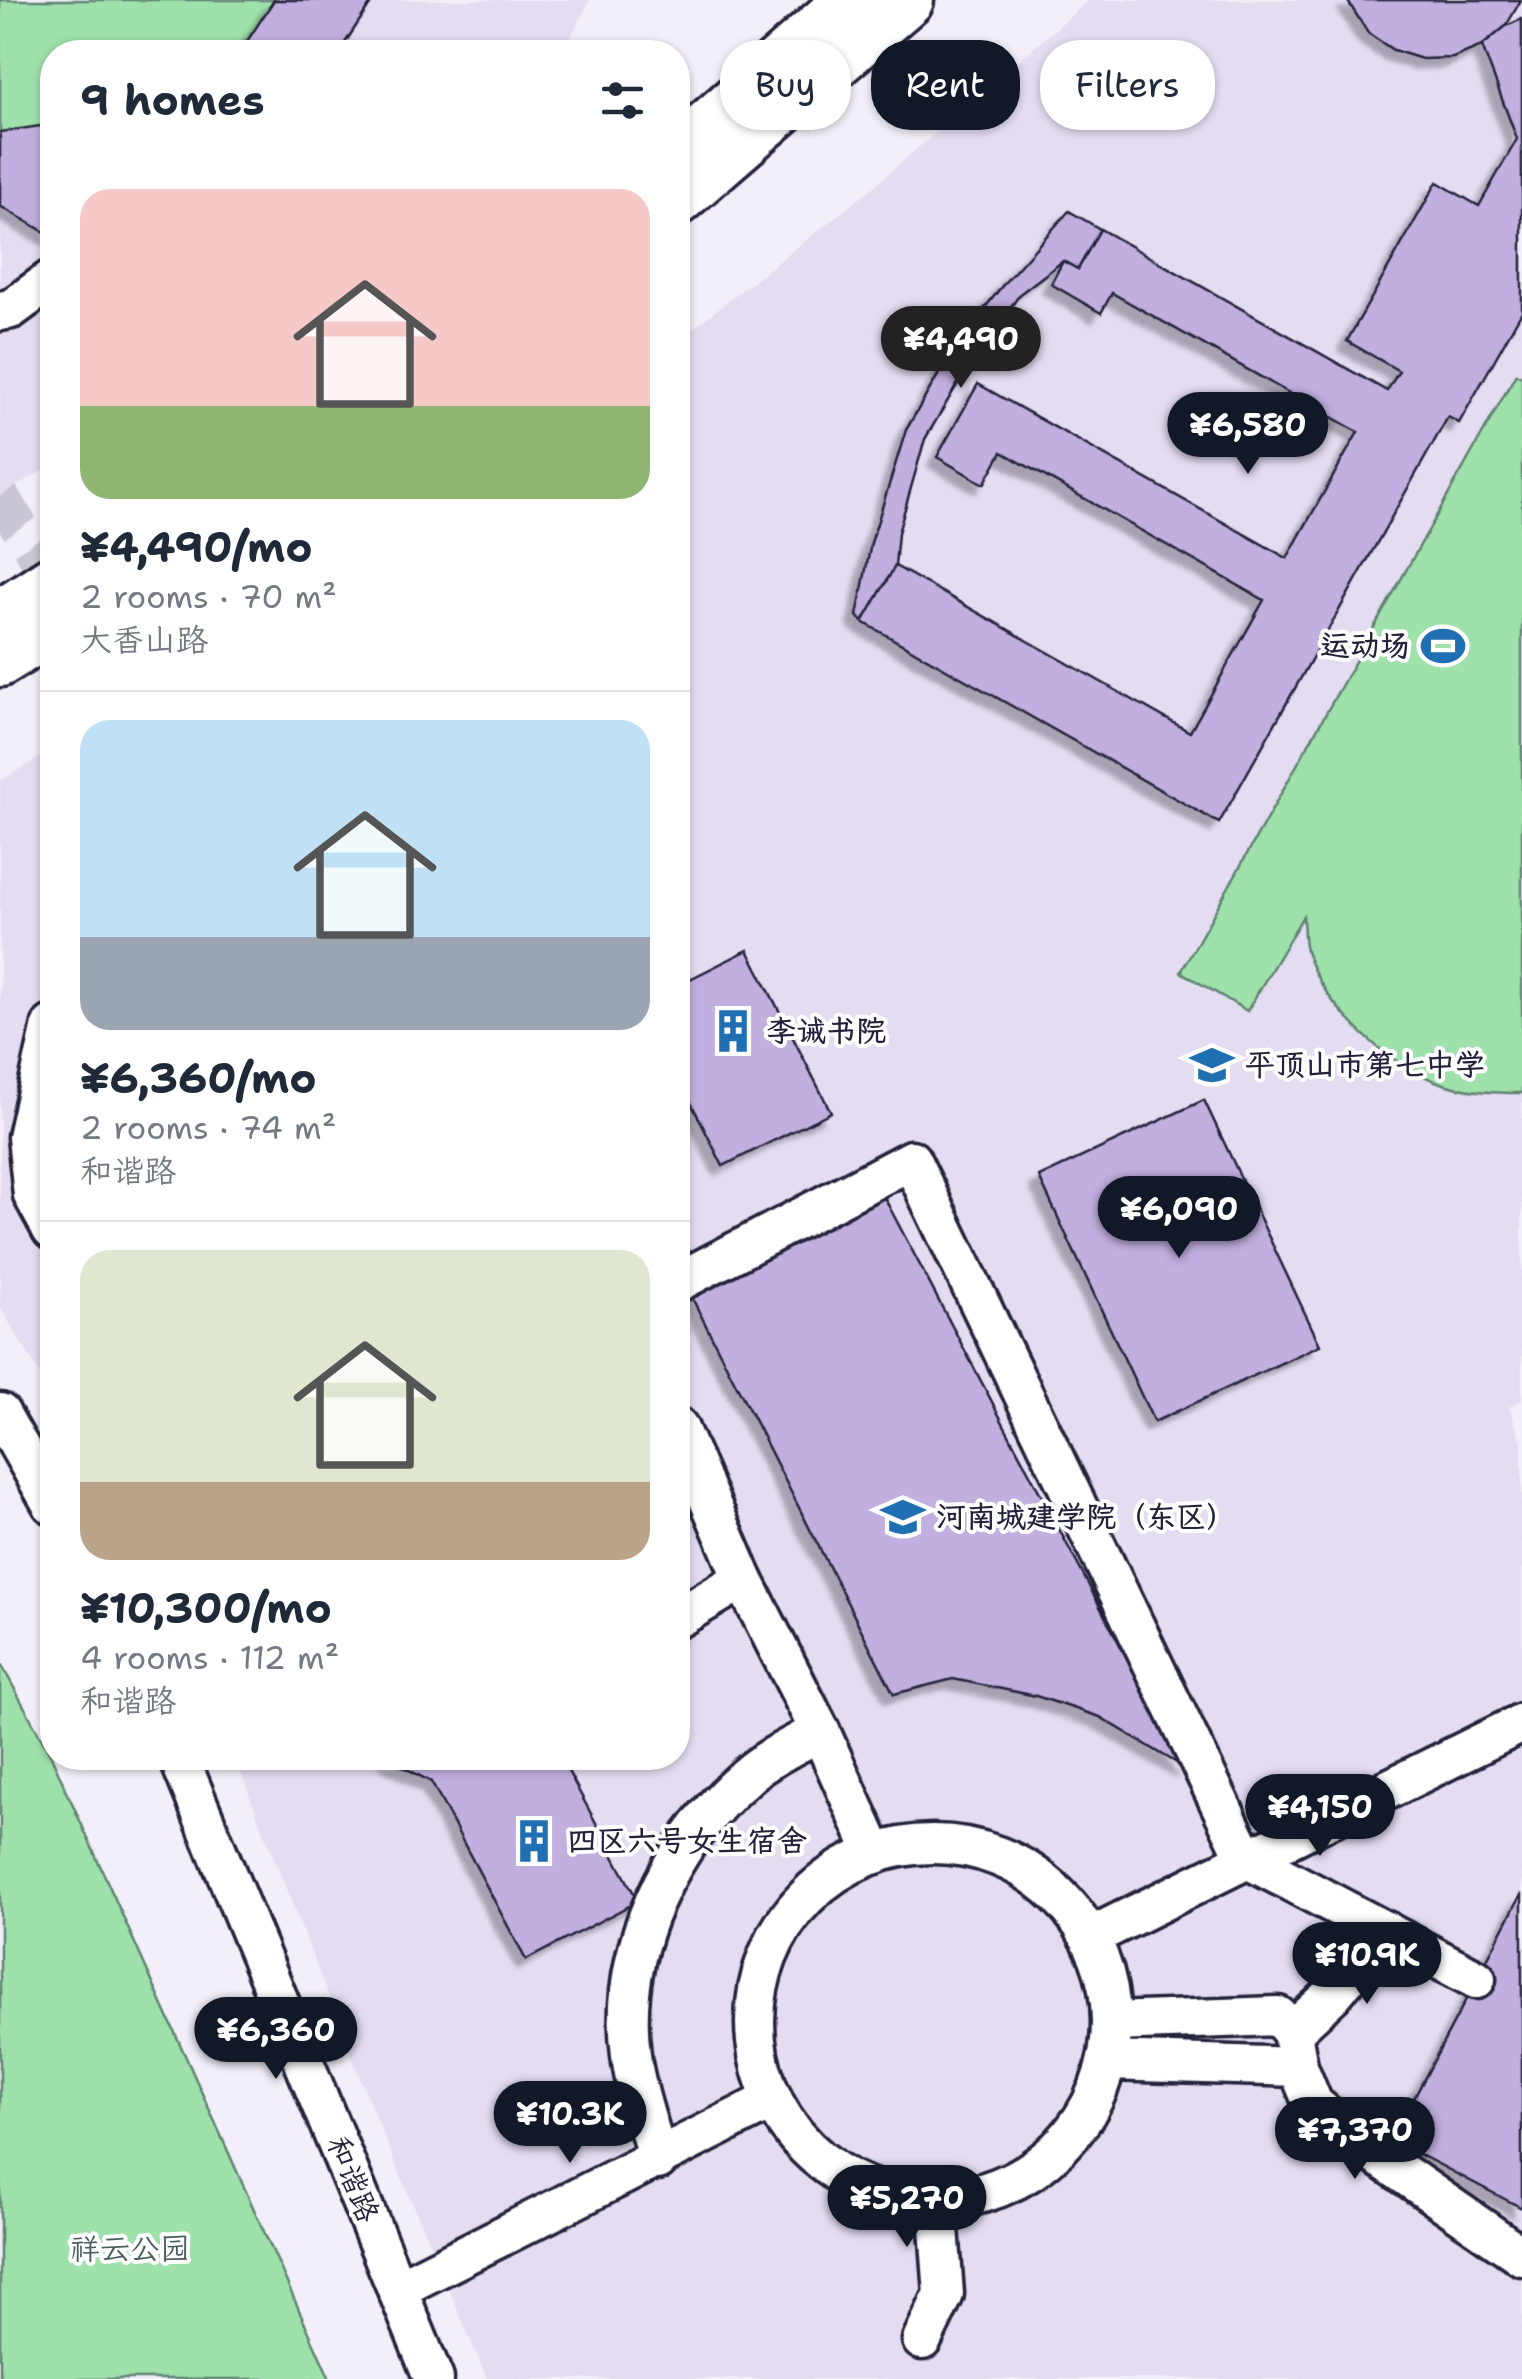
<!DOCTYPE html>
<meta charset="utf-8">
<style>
body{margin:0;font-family:"Shantell Sans","LXGW WenKai TC",sans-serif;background:#f6f6f7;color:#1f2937;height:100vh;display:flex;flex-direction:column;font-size:38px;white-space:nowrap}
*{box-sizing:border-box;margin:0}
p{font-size:32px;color:#747a83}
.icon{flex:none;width:55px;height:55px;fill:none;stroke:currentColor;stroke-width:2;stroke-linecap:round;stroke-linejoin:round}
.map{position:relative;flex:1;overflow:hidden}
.panel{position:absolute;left:40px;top:40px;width:650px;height:1730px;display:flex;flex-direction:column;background:#fff;border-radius:40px;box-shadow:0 2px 8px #0004}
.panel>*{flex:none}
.hud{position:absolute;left:720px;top:40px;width:650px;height:90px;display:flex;gap:20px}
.price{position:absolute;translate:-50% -85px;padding:0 22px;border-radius:35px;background:#111827;color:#fff;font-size:32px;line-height:65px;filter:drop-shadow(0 2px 5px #0008)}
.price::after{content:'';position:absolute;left:50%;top:60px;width:30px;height:22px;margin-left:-15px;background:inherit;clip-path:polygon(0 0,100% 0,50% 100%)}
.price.on{background:#222;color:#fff}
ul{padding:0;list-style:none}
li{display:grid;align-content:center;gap:20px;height:530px;padding:0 40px}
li+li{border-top:2px solid #e0e1e3}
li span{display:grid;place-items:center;height:310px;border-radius:30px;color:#555}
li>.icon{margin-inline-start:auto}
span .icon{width:180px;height:180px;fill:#fffc;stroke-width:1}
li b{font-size:42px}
h2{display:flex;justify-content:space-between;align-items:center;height:120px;padding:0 40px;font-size:42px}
.tag{padding:0 35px;border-radius:40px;background:#fff;box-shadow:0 2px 8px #0004;font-size:35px;line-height:90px}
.tag.on{background:#111827;color:#fff}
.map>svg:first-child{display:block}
</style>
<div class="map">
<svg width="1522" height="2379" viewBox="0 0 1522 2379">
<defs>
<filter id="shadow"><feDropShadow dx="-9" dy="9" stdDeviation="2.5" flood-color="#0004"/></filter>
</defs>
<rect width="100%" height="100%" fill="#f3eff9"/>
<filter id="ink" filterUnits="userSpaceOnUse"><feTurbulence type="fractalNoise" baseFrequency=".01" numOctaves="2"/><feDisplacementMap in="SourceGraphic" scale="20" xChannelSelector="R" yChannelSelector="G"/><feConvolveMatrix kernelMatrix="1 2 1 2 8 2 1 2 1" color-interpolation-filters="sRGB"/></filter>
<g filter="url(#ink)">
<g fill="#e4dcf1">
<polygon points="0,0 590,0 563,52 52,52 52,465 0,496"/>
<polygon points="1089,0 1522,0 1522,1400 1509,1407 1522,1442 1522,2379 487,2379 371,2106 235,1758 678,1758 678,340 860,198"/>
<polygon points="52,750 52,1394 0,1307 0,781"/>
</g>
<g fill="#9fe1ab" stroke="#608273" stroke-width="2.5">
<polygon points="0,0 373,0 339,52 52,52 52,236 0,206"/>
<path d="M1516,374l6,3v716c-28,0 -57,-1 -84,-11 -53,-19 -112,-74 -131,-128 -4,-11 -3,-26 -4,-38l-56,95 -66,-39z"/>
<polygon points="0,1662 51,1756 330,2379 0,2379"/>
</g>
<g fill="#c1afdf" stroke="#22223b" stroke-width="2.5" filter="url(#shadow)">
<polygon points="274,0 373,0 339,52 240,52"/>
<polygon points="1347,0 1521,0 1506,26 1482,46 1453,58 1422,59 1393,50 1368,33"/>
<polygon points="1522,19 1522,311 1459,423 1448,417 1219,823 863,622 895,566 1190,732 1264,600 1002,452 984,484 937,457 978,384 1287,558 1358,432 1112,293 1101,313 1051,284 1063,261 1078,269 1100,229 1387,391 1399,371 1347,341 1437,182 1479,206 1517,139 1482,46 1506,26"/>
<polygon points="40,126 52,133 52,236 0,206 0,132"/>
<polygon points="1069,211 1100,229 1078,269 1063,261 1021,293 973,358 925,439 898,533 895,566 863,622 857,616 871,543 906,430 955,346 1006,281"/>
<polygon points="748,950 831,1112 723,1166 678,1077 678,985"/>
<polygon points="1204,1100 1320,1345 1154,1422 1039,1177"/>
<polygon points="884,1197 1185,1768 1100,1717 1036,1696 953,1679 894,1694 689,1292"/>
<polygon points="387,1758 561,1758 638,1901 526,1960 431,1782"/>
<polygon points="1522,1893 1522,2208 1392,2140"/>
</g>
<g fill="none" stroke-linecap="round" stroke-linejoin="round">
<polyline stroke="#c9c6d3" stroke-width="38" stroke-dasharray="38 19" stroke-linecap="butt" points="0,496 52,579"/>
<g stroke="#22223b" stroke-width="45">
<g id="minor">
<polyline points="0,311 11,309 52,279"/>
<polyline points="52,1025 27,1137 33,1195 52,1230"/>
<polyline points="678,1282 911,1160 1246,1858 1476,1979"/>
<polyline points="0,1413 52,1504"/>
<polyline points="678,1427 743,1579 820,1731 875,1854"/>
<polyline points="678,1618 743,1579"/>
<polyline points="179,1758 434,2379"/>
<circle cx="933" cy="2022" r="178"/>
<polyline points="1090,1937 1522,1723"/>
<polyline points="1112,2022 1278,2016 1292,2032 1298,2067 1313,2104 1369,2150 1522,2256"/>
<polyline points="1292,2032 1332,1995 1386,1931"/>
<polyline points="1108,2061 1298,2067"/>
<path d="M658,2160c-9,-34 -23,-70 -27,-105 -14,-105 38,-212 117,-280 20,-18 48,-30 72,-44"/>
<polyline points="397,2289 772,2100"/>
<polyline points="922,2340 944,2294 937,2201"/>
</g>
</g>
<g stroke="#22223b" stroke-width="55">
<g id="major">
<polyline points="678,150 849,0"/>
<polyline points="678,200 909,0"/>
<polyline points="0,614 52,580"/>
<polyline points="0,662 52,630"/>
</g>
</g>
<use href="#minor" stroke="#fff" stroke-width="38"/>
<use href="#major" stroke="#fff" stroke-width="48"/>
</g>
</g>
<defs>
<g id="stadium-bare" transform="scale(3.45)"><path d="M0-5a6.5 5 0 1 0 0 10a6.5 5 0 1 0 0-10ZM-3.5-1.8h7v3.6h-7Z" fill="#1f6fb2" stroke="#fff" stroke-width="2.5" paint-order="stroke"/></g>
<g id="building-bare" transform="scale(3.45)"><path d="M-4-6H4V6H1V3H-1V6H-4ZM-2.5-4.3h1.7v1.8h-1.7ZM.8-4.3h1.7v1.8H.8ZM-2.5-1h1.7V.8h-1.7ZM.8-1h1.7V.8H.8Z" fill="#1f6fb2" stroke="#fff" stroke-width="2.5" paint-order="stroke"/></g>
<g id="school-bare" transform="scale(3.45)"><path d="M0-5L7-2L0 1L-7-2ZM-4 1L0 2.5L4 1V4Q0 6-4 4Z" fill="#1f6fb2" stroke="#fff" stroke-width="2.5" paint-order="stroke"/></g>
<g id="university-bare" transform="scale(3.45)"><path d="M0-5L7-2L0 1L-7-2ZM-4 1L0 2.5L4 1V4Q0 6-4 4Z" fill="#1f6fb2" stroke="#fff" stroke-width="2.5" paint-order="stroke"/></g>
</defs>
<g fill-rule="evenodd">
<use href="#stadium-bare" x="1443" y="646"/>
<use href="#building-bare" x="733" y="1031"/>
<use href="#school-bare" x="1212" y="1065"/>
<use href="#university-bare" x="903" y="1517"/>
<use href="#building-bare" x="534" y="1841"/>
</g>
<g text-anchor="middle" stroke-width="8" stroke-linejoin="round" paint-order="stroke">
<g font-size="30" font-weight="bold" fill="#22223b" stroke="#fff" text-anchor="start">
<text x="1410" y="656" text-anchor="end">运动场</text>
<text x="766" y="1041">李诫书院</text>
<text x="1245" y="1075">平顶山市第七中学</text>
<text x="936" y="1527">河南城建学院（东区）</text>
<text x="567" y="1851">四区六号女生宿舍</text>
</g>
<g font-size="30" fill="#22223b" stroke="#fff">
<text transform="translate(353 2179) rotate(68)" y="10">和谐路</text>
</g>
<g font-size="30" fill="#485b5d" stroke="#fff">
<text x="130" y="2259">祥云公园</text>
</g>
</g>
</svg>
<b class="price on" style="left:961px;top:391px">¥4,490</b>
<b class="price" style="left:1248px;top:477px">¥6,580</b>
<b class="price" style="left:1179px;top:1261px">¥6,090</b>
<b class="price" style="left:1320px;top:1859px">¥4,150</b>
<b class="price" style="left:1367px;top:2007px">¥10.9K</b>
<b class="price" style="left:276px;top:2082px">¥6,360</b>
<b class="price" style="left:570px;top:2166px">¥10.3K</b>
<b class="price" style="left:1355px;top:2182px">¥7,370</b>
<b class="price" style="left:907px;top:2250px">¥5,270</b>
<div class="hud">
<a class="tag">Buy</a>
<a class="tag on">Rent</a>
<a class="tag">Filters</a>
</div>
<section class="panel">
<h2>9 homes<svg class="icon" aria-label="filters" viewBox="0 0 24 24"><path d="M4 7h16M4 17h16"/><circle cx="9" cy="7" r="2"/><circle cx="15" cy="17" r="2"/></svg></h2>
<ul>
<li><span style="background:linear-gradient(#f6c9c9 70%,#8fb573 0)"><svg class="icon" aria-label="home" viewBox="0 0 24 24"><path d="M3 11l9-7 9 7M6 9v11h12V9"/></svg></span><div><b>¥4,490/mo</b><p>2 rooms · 70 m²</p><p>大香山路</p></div></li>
<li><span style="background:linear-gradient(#bfe0f5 70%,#9aa5b1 0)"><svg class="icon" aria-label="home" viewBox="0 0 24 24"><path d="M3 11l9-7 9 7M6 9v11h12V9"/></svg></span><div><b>¥6,360/mo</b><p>2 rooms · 74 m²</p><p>和谐路</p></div></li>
<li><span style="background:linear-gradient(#dfe7d0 75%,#b9a48a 0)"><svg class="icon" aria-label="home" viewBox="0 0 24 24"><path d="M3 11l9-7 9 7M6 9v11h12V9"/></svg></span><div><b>¥10,300/mo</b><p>4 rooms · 112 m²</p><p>和谐路</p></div></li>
</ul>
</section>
</div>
